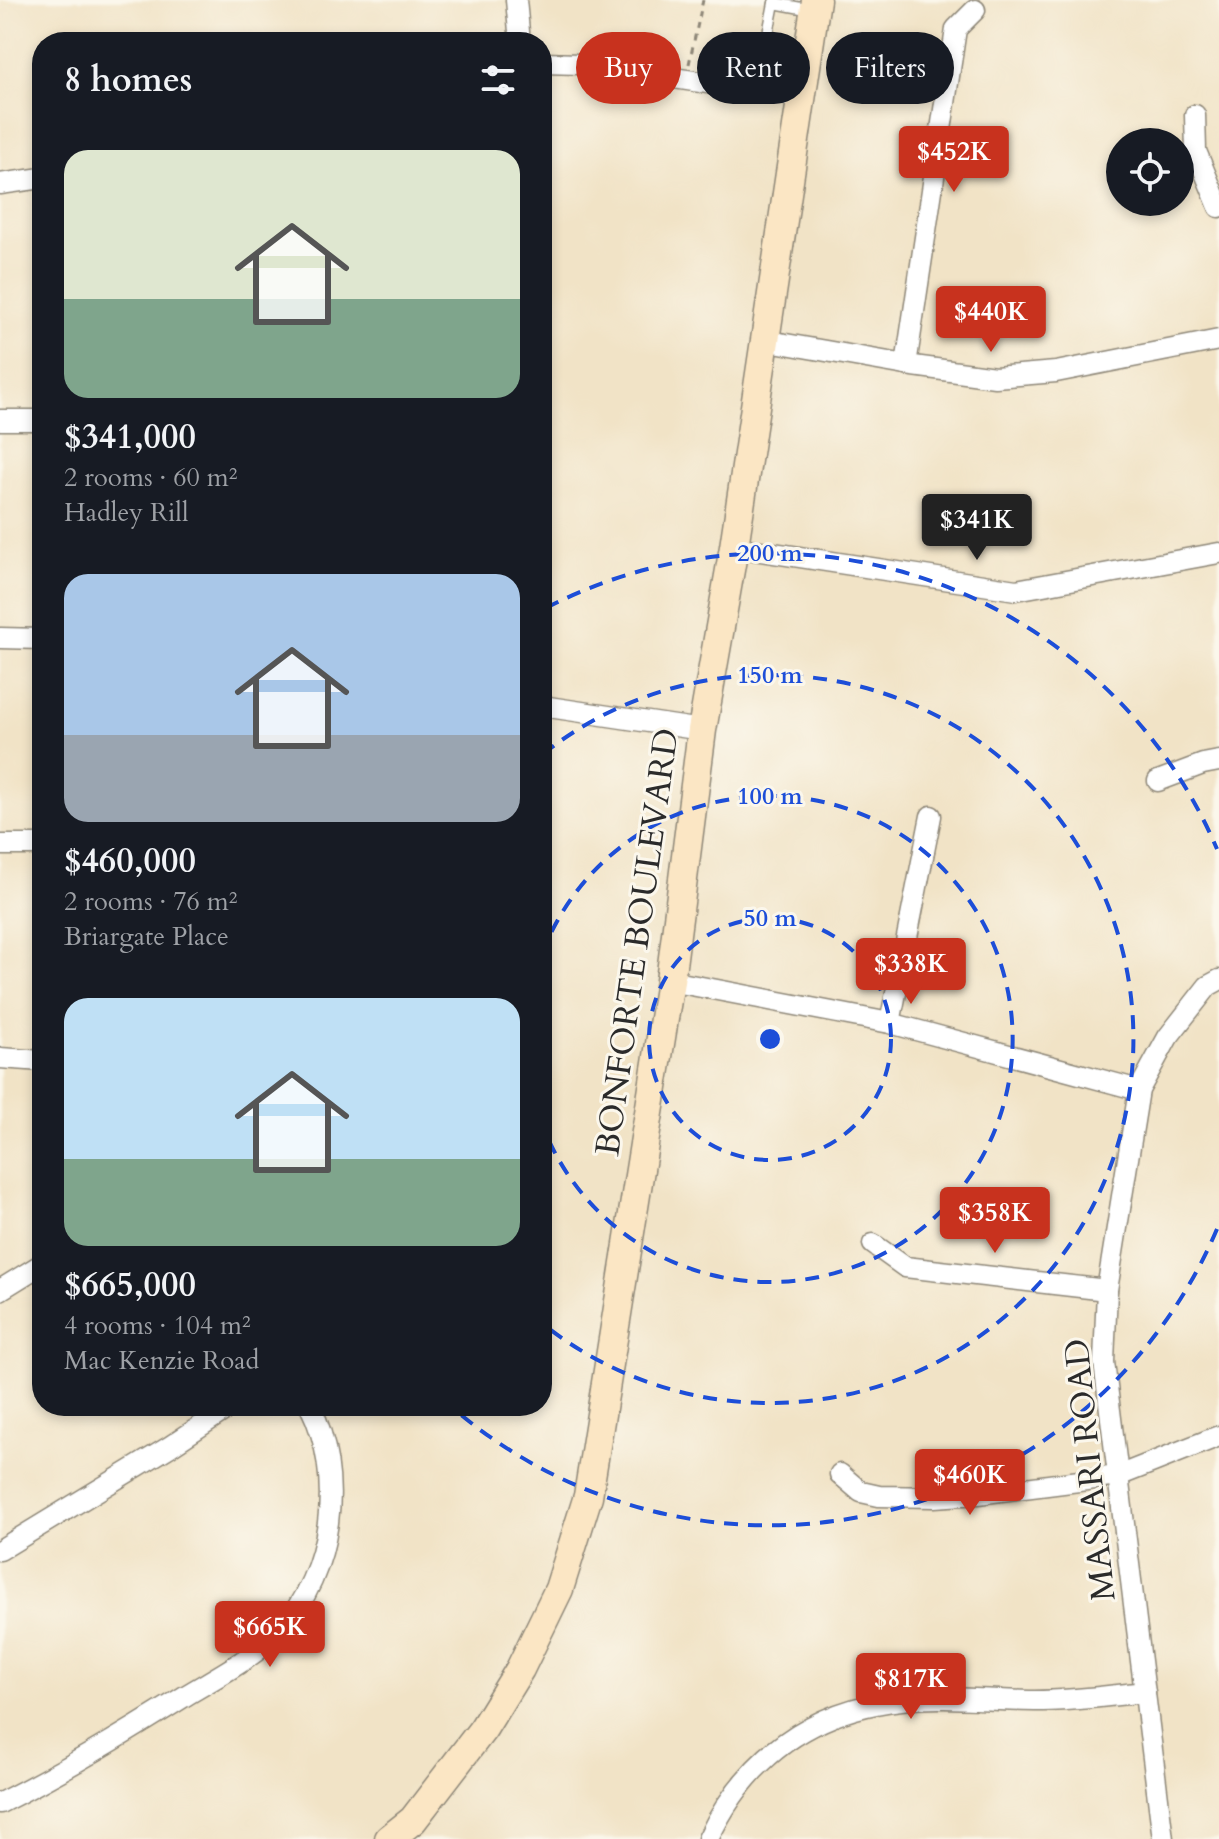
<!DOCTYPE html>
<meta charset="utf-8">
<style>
body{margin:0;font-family:Cardo,serif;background:#242831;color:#f1f3f6;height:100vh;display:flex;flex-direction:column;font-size:30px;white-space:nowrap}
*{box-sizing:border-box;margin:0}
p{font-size:26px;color:#9ea1a6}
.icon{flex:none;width:44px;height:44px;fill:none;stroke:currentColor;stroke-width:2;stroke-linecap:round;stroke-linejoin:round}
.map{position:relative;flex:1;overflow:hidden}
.side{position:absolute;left:32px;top:32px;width:520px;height:1384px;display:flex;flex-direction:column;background:#171b24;border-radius:32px;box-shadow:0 4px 12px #0003}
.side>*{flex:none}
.guide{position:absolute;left:576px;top:32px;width:522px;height:72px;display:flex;gap:16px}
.controls{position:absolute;left:1106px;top:128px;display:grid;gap:16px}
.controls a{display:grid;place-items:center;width:88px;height:88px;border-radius:50%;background:#171b24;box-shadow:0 4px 12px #0003;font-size:40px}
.price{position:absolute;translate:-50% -68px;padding:0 18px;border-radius:8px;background:#c8321e;color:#fff;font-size:26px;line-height:52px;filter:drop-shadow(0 2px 4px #0008)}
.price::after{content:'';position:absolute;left:50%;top:48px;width:24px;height:18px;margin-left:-12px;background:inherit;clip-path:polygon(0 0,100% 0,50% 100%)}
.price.selected{background:#222;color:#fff}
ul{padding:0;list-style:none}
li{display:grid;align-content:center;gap:16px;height:424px;padding:0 32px}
li span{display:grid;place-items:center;height:248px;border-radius:24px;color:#555}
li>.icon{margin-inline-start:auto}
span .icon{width:144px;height:144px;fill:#fffc;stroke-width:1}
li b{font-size:34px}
h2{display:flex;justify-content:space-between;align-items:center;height:96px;padding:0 32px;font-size:34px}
.chip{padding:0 28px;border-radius:36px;background:#171b24;box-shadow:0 4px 12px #0003;font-size:28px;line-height:72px}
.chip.selected{background:#c8321e;color:#fff}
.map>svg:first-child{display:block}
</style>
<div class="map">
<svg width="1219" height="1839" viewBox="0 0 1219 1839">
<rect width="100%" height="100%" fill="#fbf7ec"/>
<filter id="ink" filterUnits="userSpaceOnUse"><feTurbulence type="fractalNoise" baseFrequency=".0125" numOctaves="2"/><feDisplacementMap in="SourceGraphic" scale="16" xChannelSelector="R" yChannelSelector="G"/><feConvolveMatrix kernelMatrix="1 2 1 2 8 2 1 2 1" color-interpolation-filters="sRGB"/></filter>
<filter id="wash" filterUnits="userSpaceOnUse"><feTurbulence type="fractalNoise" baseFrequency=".006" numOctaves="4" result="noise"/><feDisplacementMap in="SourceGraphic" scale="32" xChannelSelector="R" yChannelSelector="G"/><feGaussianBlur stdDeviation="1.8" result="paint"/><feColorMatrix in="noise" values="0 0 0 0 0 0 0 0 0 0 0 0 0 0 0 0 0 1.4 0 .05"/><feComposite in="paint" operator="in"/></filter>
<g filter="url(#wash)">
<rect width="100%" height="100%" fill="#f1e3c6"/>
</g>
<g filter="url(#ink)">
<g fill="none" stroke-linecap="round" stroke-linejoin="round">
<g stroke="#8e8778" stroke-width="13">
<g id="service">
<polyline points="775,0 774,3 812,10"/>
<polyline points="767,39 774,3"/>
</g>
</g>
<g stroke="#8e8778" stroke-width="23">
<g id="minor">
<polyline points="516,0 520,42"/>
<polyline points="542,63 580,64 801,97"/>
<polyline points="1195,115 1196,151 1219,207"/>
<polyline points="0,184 42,178"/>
<polyline points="763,340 906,365 995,377 1056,372 1219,340"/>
<polyline points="906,365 956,29 975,10"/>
<polyline points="0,420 42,420"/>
<polyline points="734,547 1016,590 1219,553"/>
<polyline points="0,638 42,639"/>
<polyline points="542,706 702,730"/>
<polyline points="1158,781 1203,764 1219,761"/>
<polyline points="0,845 42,845"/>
<polyline points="670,981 890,1023 1139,1090"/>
<polyline points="890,1023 931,816"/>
<polyline points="0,1058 42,1061"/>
<polyline points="873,1244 905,1267 1107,1290"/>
<polyline points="0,1290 42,1264"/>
<polyline points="840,1474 861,1492 879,1496 934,1497 978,1494 1118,1476 1219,1436"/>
<polyline points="0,1550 169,1447 231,1406"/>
<path d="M0,1803c64,-32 125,-69 185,-107 33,-20 69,-38 95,-66 53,-58 65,-154 30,-224"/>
<path d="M708,1839c38,-81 103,-129 193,-139 44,-5 90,1 134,1 37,0 73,-5 110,-9"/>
<polyline points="1163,1839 1104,1362 1107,1290 1139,1090 1168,1037 1208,986 1219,980"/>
</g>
</g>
<g stroke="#8e8778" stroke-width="31">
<polyline id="secondary" points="389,1839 413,1820 483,1729 520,1669 559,1589 588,1496 670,981 702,730 734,547 816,0"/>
</g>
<polyline stroke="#8e8778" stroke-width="3" stroke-dasharray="6 6" stroke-linecap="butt" points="689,64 703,0"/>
<use href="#service" stroke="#fff" stroke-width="10"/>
<use href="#minor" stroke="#fff" stroke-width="20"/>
<use href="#secondary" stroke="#fbe6c4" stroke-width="28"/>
</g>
</g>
<g fill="none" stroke="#1d4ed8" stroke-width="4" stroke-dasharray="14 10">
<circle cx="770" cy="1039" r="121"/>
<path d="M542 954A243 243 0 1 1 542 1124"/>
<path d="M543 754A364 364 0 1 1 543 1324"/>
<path d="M1217 1229A486 486 0 0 1 454 1409M546 608A486 486 0 0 1 1217 849"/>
</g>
<g text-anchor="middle" stroke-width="6" stroke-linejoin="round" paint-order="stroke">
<g font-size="34" fill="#2b2b2b" stroke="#fbf7ec">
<text transform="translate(636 942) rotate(-82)" y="12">BONFORTE BOULEVARD</text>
<text transform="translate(1089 1470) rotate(-96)" y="12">MASSARI ROAD</text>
</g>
</g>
<circle cx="770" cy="1039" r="12" fill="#1d4ed8" stroke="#fbf7ec" stroke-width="4"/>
<g font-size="24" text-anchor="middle" font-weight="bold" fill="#1d4ed8" stroke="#fbf7ec" stroke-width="6" stroke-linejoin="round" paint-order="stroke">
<text x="770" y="561">200 m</text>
<text x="770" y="683">150 m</text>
<text x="770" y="804">100 m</text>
<text x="770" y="926">50 m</text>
</g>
</svg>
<div class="controls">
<a><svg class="icon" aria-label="locate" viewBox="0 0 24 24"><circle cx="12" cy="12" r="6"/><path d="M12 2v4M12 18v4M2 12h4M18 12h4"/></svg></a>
</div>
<b class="price" style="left:954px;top:194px">$452K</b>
<b class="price" style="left:991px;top:354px">$440K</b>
<b class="price selected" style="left:977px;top:562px">$341K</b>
<b class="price" style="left:911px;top:1006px">$338K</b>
<b class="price" style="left:995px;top:1255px">$358K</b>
<b class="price" style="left:970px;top:1517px">$460K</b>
<b class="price" style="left:270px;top:1669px">$665K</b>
<b class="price" style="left:911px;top:1721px">$817K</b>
<div class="guide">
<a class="chip selected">Buy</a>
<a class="chip">Rent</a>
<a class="chip">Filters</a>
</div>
<section class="side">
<h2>8 homes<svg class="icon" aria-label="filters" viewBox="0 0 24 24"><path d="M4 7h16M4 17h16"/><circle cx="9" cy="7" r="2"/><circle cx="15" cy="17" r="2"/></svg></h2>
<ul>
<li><span style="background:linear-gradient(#dfe7d0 60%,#7fa58c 0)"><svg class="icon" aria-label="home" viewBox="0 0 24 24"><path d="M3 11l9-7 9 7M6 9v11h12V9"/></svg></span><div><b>$341,000</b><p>2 rooms · 60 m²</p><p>Hadley Rill</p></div></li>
<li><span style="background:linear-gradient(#a9c7e8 65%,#9aa5b1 0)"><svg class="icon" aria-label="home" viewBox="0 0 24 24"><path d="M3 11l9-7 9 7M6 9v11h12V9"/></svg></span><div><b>$460,000</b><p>2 rooms · 76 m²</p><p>Briargate Place</p></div></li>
<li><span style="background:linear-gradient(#bfe0f5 65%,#7fa58c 0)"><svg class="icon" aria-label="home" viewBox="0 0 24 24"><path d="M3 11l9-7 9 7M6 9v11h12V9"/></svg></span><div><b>$665,000</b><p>4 rooms · 104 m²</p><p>Mac Kenzie Road</p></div></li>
</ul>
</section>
</div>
